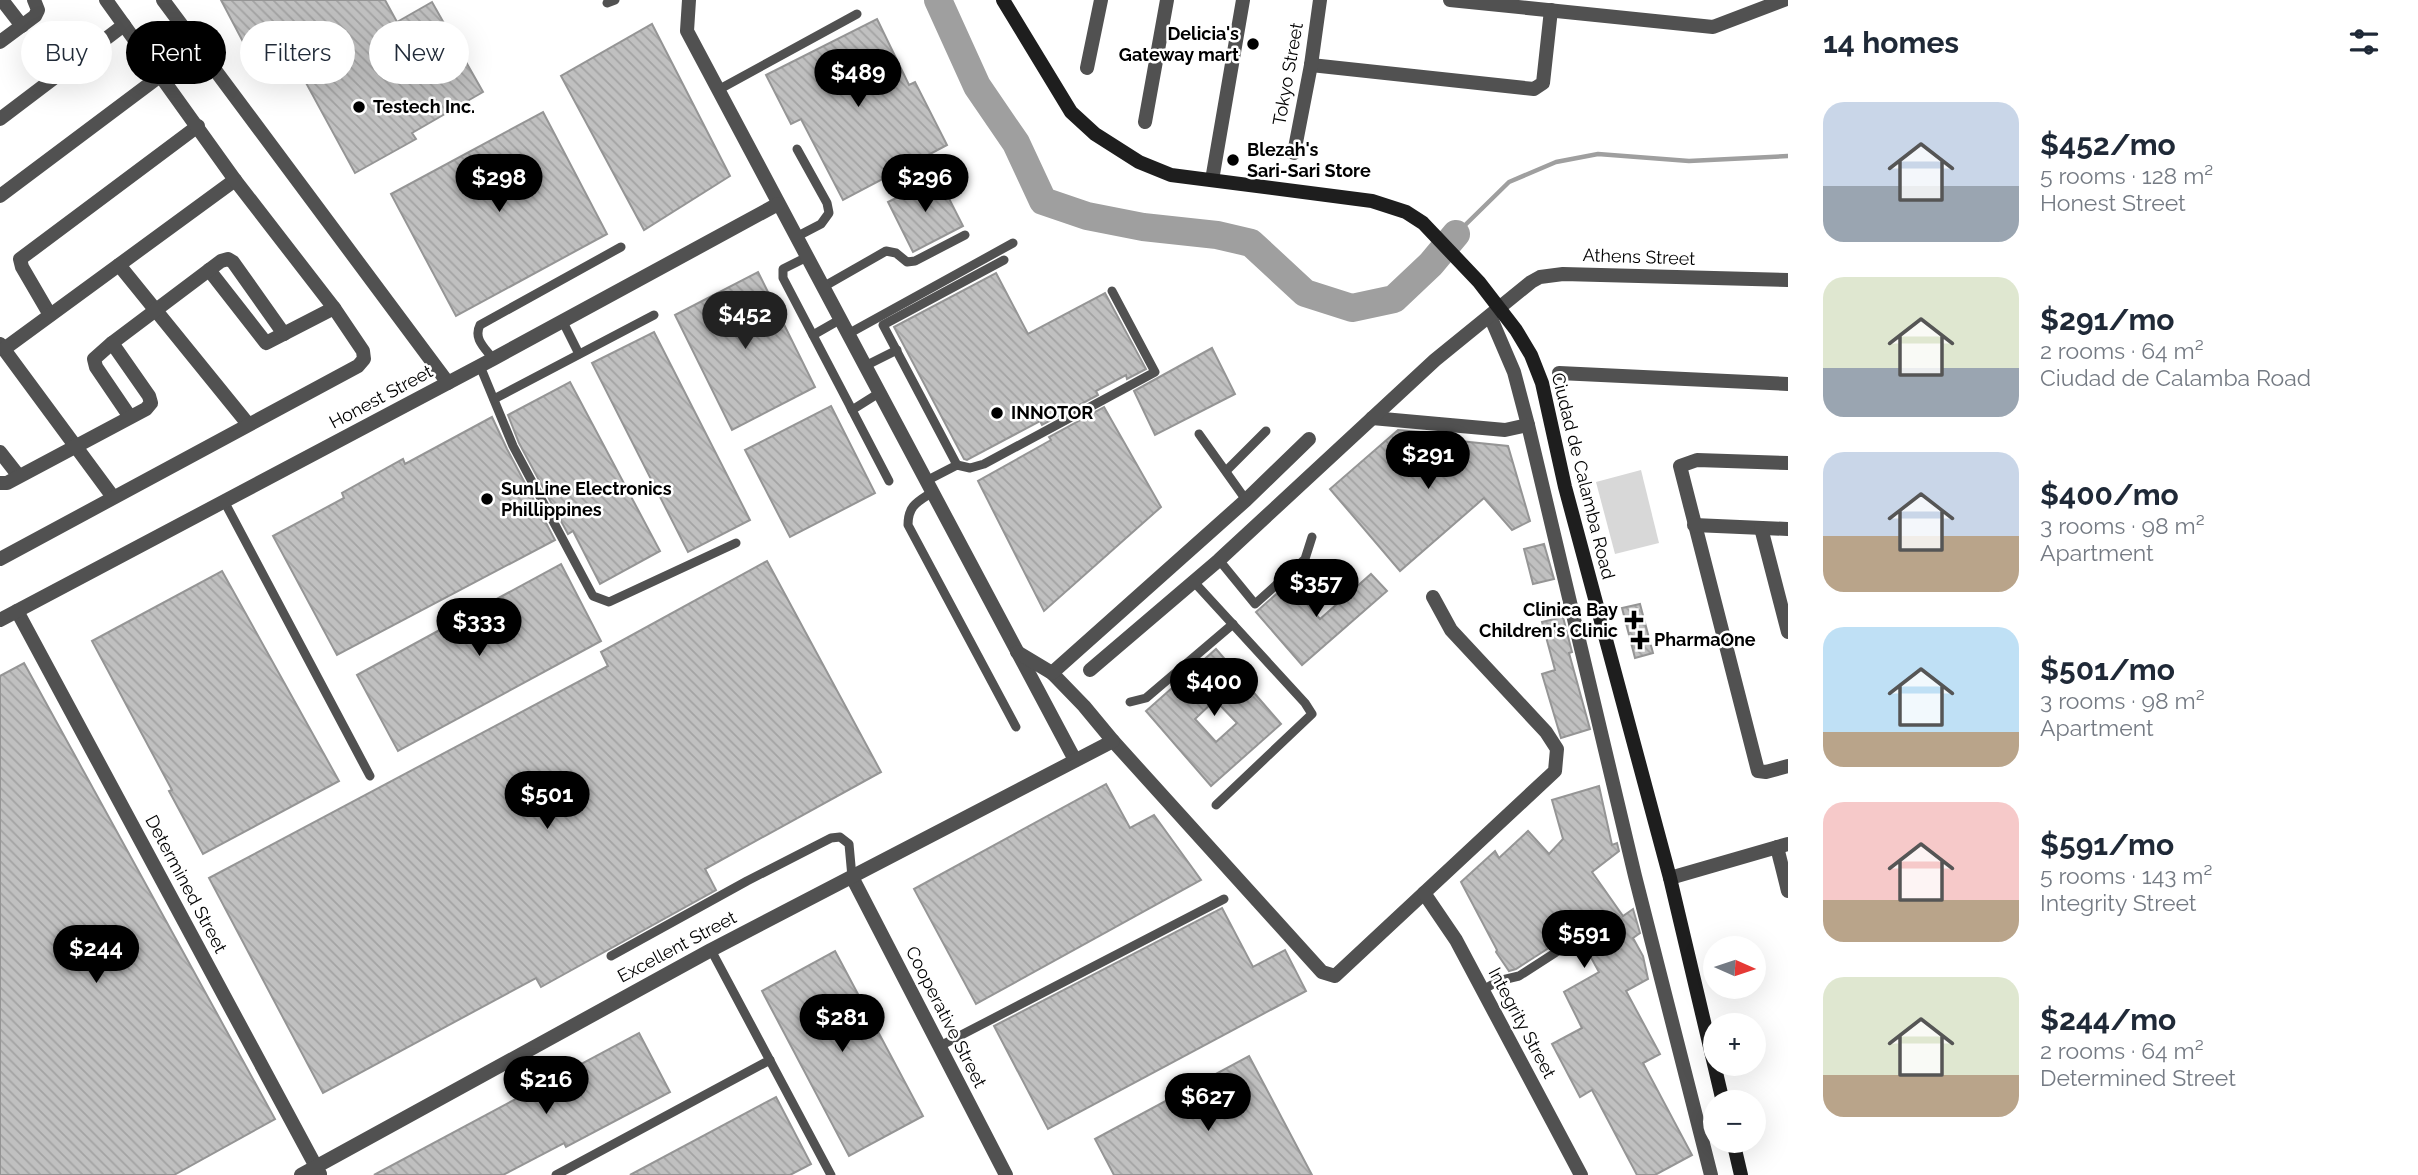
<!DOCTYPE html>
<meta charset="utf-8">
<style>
body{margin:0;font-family:Raleway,sans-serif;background:#f6f6f7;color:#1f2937;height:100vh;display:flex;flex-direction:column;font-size:26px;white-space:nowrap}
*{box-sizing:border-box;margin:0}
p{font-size:23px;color:#747a83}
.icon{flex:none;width:38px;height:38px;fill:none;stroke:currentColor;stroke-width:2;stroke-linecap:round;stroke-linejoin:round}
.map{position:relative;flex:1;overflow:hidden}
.sheet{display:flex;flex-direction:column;background:#fff;width:630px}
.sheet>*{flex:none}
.banner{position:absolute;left:21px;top:21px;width:665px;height:63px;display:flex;gap:14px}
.needle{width:46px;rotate:93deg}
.fabs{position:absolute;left:1703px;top:936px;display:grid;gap:14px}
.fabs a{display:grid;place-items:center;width:63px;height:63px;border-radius:50%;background:#fff;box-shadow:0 7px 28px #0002;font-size:35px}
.price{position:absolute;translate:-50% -60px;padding:0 16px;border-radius:24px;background:#000;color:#fff;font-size:23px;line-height:46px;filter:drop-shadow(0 2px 4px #0008)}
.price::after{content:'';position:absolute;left:50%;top:42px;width:21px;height:16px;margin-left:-10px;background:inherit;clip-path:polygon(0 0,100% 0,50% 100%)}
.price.active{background:#222;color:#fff}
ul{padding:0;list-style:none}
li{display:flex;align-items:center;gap:21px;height:175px;padding:0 35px}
li span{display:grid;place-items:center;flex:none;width:196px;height:140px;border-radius:21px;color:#555}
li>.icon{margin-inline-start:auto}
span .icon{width:84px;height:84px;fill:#fffc;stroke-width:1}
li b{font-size:30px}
h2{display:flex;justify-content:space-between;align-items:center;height:84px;padding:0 35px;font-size:30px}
.chip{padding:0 24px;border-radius:32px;background:#fff;box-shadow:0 7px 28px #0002;font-size:24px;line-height:63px}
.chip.active{background:#000;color:#fff}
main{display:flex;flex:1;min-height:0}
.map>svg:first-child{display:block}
</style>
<main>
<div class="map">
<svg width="1788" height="1175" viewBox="0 0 1788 1175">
<defs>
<pattern id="building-back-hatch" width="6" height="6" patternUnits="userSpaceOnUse" patternTransform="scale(1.75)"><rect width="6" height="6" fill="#c0c0c0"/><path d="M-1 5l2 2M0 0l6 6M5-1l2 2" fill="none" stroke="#a3a3a3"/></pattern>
</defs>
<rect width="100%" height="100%" fill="#fff"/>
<polygon fill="#d8d8d8" points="1641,470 1659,543 1615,554 1596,482"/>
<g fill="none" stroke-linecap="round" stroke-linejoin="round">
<polyline stroke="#9f9f9f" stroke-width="4.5" points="1456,234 1509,182 1556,162 1598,154 1689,161 1788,156"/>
<polyline stroke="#9f9f9f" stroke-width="28" points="938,0 977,86 1016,143 1043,201 1087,216 1143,227 1217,235 1251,243 1305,293 1352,308 1394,299 1431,264 1456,234"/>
</g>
<g fill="url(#building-back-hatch)" stroke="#959595" stroke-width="2" fill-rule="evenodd">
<polygon points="221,0 385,0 397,22 432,2 483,92 412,133 416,139 355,173 292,57 260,74"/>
<polygon points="877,19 909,85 915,82 947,145 843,200 801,119 791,124 766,75"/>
<polygon points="652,24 730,176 644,230 561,76"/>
<polygon points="543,112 607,234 456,316 391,194"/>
<polygon points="938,177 963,226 913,252 888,202"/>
<polygon points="758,272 815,387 732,430 675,315"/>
<polygon points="996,273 1028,334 1105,293 1146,369 1127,379 1126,375 1096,391 1098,395 1042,425 1040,421 967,460 964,459 894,327"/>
<polygon points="654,332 750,520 688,552 592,363"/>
<polygon points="1212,348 1235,394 1155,435 1134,391"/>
<polygon points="570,382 660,551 600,584 573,531 568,534 519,443 508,415"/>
<polygon points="831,406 875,493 790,537 745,450"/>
<polygon points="1104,407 1161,507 1044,611 978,481 1051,440 1049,437"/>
<polygon points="492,417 507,449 555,540 337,655 273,536 344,498 342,493 403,459 405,464"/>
<polygon points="1398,430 1420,432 1431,446 1450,440 1508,446 1530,521 1512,530 1484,498 1400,571 1330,489"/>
<polygon points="1544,544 1554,579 1533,584 1524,549"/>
<polygon points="767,561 881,772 705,869 716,890 541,987 536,978 323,1093 209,878 608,666 601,652"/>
<polygon points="561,564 601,641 398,751 357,675"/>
<polygon points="222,571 339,781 203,854 169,791 172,790 92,641"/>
<polygon points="1371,574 1387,591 1302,665 1256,612 1281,590 1291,602 1299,595 1320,619"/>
<polygon points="1640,604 1653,653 1635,658 1622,608"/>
<polygon points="1563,617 1572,652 1569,653 1590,729 1561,738 1542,674 1555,670 1542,622"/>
<path d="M1216,649l65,75 -70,62 -65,-75zM1215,700l22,23 -21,19 -21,-23z"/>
<polygon points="24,663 275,1119 174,1175 0,1175 0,676"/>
<polygon points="1106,784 1130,828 1154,815 1201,880 976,1004 914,889"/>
<polygon points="1599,786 1612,845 1617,843 1619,851 1592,872 1623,916 1633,909 1640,933 1633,938 1643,956 1648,979 1626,991 1660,1054 1643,1063 1692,1155 1655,1175 1637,1175 1592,1090 1580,1097 1552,1044 1582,1028 1564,992 1599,972 1583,943 1613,923 1616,918 1614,914 1605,912 1516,969 1509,971 1496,952 1497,950 1461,882 1495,851 1499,858 1528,831 1549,854 1563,839 1552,800"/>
<polygon points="1222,908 1253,967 1285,950 1306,991 1048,1129 994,1026"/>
<polygon points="835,951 923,1116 849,1156 762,991"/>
<polygon points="639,1033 670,1092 566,1147 564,1143 503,1175 374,1175"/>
<polygon points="1249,1056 1312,1175 1114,1175 1095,1139"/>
<polygon points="776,1097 811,1164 790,1175 630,1175"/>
</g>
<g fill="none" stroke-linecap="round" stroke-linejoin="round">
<g stroke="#515151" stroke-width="9">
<polyline points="607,3 615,0"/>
<polyline points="718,90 857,14"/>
<polyline points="796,237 821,224 829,213 827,203 797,149"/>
<polyline points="807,257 783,269 783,278 849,404 852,410 879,393"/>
<polyline points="823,287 886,251 896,253 907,262 915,261 965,235"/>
<polyline points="562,320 579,354"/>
<polyline points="848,334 1013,243"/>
<polyline points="813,335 841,319"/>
<path d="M493,359c-8,-11 -20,-20 -13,-34l141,-78"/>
<polyline points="480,366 513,446 593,596 609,602 736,543"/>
<polyline points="865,366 897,350"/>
<polyline points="494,399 654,315"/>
<polyline points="852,410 889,481"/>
<polyline points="1199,434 1246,500"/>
<polyline points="957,465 883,325 1004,260"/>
<polyline points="1227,470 1266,431"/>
<polyline points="926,481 957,465 970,468 984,464 1155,372 1112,291"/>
<path d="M931,493c-14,9 -23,13 -23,32l108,202"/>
<polyline points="224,501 370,776"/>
<polyline points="1219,560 1255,604 1305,559 1312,537"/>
<polyline points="1194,582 1305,703 1312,714 1216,805"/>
<polyline points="1130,702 1146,698 1233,624"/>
<polyline points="711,950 831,1175"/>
<polyline points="611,956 747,881 831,838 840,837 849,844 852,877"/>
<polyline points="1483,990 1498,981 1519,976 1609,918"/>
<polyline points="940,1046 1224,899"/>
<polyline points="556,1175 770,1060"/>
</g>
<g stroke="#515151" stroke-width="14">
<polyline points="2,0 22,26"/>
<polyline points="163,0 448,383"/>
<polyline points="689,0 687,31 1075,760"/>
<polyline points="1450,0 1713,27 1784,0"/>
<polyline points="0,42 35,16 38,10 34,0"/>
<polyline points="1311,65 1534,89 1543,83 1551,10"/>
<polyline points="1087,68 1101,0"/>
<polyline points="0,119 124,25"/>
<polyline points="1145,122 1167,0"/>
<polyline points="1294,153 1311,65 1320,0"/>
<polyline points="1212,180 1243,0"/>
<polyline points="0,196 160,76"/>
<polyline points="119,265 248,424"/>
<polyline points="209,270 266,343 334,308"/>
<polyline points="50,315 22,267 20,259 198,126"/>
<polyline points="1490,316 1514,372 1528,425"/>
<polyline points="112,343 94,359 96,367 130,417"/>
<polyline points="0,344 113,497"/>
<polyline points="4,349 235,180"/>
<polyline points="1559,373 1788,384"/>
<polyline points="1372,418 1505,430 1528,425 1635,876 1711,1175"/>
<polyline points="0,452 18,475"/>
<polyline points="1788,463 1697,460 1680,466 1758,771 1766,772 1788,766"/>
<polyline points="0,483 7,483 146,409 151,403 149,396 112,343 221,261 228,259 233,262 284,334"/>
<polyline points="1694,525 1788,529"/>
<polyline points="1761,528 1788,632"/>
<polyline points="0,559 358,366 364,359 363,351 334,308 235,180 106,0"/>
<polyline points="17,611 320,1174"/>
<polyline points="0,620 493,359 778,204"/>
<polyline points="1017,652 1052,673 1084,706 1113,741 1322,972 1335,976 1555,771 1557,749 1546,732 1451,630 1433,597"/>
<polyline points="1090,670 1219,560 1435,360 1531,282 1540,277 1563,274 1788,280"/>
<polyline points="1052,673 1246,500 1309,439"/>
<polyline points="1777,847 1788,891"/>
<polyline points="852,877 1006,1175"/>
<polyline points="1670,878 1788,844"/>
<polyline points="1424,893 1456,940 1581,1175"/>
<polyline points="301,1175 711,950 1113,741"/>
</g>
<g stroke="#1e1e1e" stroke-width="14">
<polyline points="1003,0 1071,112 1095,134 1139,162 1171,175 1372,201 1406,212 1423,223 1479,282 1516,330 1531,355 1542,383 1565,487 1670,878 1723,1102"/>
<polyline points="1733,1141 1741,1175"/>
</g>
</g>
<g fill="#000" stroke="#fff" stroke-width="2.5">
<circle cx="1253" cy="44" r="7"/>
<circle cx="359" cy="107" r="7"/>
<circle cx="1233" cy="160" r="7"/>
<circle cx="997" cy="413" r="7"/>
<circle cx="487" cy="499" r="7"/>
<path d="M1630.5 609.5h7v7h7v7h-7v7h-7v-7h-7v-7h7z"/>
<path d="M1636.5 629.5h7v7h7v7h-7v7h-7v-7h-7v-7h7z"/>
</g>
<g text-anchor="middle" stroke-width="5" stroke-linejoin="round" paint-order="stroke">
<g font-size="18" font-weight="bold" fill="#000" stroke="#fff" text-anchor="start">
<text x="1239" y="40" text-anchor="end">Delicia's<tspan x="1239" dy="21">Gateway mart</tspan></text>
<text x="373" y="113">Testech Inc.</text>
<text x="1247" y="156">Blezah's<tspan x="1247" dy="21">Sari-Sari Store</tspan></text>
<text x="1011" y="419">INNOTOR</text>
<text x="501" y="495">SunLine Electronics<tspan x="501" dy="21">Phillippines</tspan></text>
<text x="1618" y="616" text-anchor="end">Clinica Bay<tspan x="1618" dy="21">Children's Clinic</tspan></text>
<text x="1654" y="646">PharmaOne</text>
</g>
<g font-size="18" fill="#000" stroke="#fff">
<text transform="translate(1288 74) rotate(-80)" y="6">Tokyo Street</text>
<text transform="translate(1639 257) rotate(2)" y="6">Athens Street</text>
<text transform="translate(381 397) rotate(-28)" y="6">Honest Street</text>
<text transform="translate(1583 476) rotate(76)" y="6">Ciudad de Calamba Road</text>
<text transform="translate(186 884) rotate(62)" y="6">Determined Street</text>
<text transform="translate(677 947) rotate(-28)" y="6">Excellent Street</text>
<text transform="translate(946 1017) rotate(63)" y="6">Cooperative Street</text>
<text transform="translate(1522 1023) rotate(62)" y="6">Integrity Street</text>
</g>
</g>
</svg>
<div class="fabs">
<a><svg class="needle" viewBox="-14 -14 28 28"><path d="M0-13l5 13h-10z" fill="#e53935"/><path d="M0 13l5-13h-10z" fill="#747a83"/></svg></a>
<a>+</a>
<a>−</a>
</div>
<b class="price" style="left:858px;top:109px">$489</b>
<b class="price" style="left:499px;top:214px">$298</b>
<b class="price" style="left:925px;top:214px">$296</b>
<b class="price active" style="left:745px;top:351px">$452</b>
<b class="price" style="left:1428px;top:491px">$291</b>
<b class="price" style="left:1316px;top:619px">$357</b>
<b class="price" style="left:479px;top:658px">$333</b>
<b class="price" style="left:1214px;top:718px">$400</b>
<b class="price" style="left:547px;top:831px">$501</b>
<b class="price" style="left:1584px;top:970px">$591</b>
<b class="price" style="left:96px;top:985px">$244</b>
<b class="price" style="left:842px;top:1054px">$281</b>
<b class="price" style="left:546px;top:1116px">$216</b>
<b class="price" style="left:1208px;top:1133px">$627</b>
<div class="banner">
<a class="chip">Buy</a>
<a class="chip active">Rent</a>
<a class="chip">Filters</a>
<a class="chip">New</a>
</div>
</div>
<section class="sheet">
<h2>14 homes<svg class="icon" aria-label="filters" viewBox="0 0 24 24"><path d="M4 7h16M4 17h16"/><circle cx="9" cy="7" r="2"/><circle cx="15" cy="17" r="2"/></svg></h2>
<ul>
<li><span style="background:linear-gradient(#c9d6e8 60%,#9aa5b1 0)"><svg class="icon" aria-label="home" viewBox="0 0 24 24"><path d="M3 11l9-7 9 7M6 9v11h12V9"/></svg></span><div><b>$452/mo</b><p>5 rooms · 128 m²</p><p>Honest Street</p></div></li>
<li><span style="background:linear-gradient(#dfe7d0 65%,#9aa5b1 0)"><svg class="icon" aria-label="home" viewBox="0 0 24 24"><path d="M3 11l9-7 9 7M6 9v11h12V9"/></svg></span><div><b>$291/mo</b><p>2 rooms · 64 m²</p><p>Ciudad de Calamba Road</p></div></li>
<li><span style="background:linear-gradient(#c9d6e8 60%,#b9a48a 0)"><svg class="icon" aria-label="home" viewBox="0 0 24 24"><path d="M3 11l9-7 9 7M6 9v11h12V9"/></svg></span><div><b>$400/mo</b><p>3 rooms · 98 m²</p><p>Apartment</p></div></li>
<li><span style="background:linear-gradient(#bfe0f5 75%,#b9a48a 0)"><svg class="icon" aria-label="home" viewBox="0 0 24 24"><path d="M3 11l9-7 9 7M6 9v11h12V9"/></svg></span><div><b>$501/mo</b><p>3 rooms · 98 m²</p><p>Apartment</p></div></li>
<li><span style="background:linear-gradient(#f6c9c9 70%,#b9a48a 0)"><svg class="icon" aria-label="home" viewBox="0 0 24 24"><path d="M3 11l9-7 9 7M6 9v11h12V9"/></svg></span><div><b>$591/mo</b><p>5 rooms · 143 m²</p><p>Integrity Street</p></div></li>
<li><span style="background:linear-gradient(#dfe7d0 70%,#b9a48a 0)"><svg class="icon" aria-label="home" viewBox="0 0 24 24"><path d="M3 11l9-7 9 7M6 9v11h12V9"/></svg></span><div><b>$244/mo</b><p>2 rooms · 64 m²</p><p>Determined Street</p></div></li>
</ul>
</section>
</main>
